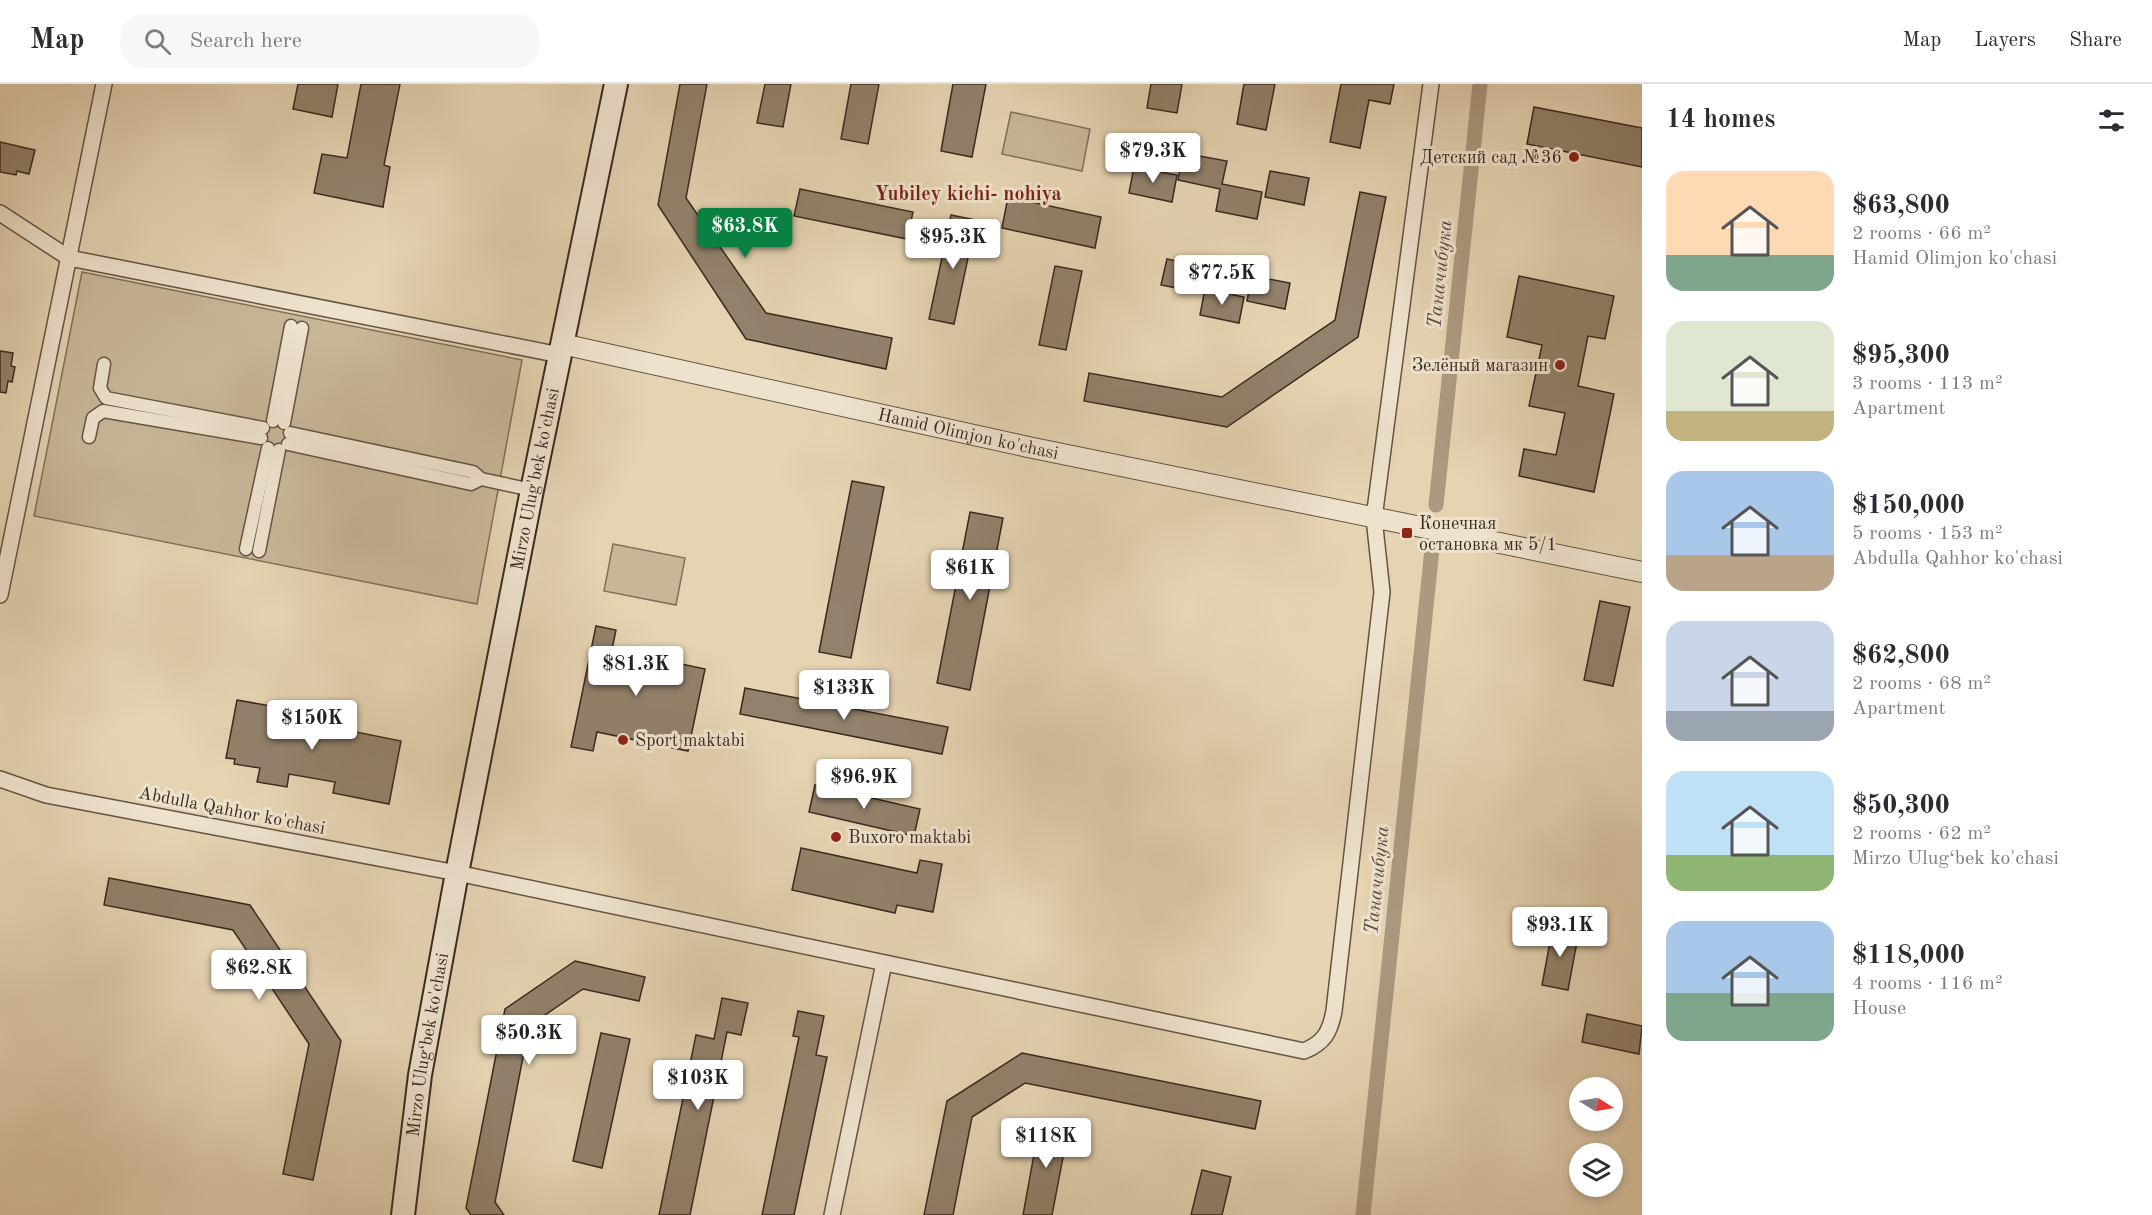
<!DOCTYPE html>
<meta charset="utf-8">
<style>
body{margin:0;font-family:"Old Standard TT",serif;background:#f7f7f7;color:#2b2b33;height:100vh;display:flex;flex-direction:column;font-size:22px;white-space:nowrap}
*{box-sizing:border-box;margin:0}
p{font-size:20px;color:#7c7c81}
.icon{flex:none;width:33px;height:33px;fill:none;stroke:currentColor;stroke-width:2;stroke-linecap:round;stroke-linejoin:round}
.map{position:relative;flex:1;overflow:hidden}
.side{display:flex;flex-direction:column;background:#fff;width:510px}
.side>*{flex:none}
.needle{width:39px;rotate:101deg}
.controls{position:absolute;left:1569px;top:993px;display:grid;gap:12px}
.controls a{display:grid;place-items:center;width:54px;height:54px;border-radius:50%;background:#fff;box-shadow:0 3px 9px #0003;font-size:30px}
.price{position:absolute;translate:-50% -51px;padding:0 14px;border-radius:6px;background:#fff;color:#222;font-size:20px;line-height:39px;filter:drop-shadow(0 2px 3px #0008)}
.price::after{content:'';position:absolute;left:50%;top:36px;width:18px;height:14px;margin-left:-9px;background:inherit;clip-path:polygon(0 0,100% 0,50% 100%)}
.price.on{background:#0b8043;color:#fff}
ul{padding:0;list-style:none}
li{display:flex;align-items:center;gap:18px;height:150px;padding:0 24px}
li span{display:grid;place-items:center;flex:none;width:168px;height:120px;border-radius:18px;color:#555}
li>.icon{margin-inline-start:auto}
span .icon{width:72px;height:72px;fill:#fffc;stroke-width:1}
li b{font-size:26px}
h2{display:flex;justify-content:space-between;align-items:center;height:72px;padding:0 24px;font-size:26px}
header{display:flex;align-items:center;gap:36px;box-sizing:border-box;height:84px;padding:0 30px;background:#fff;border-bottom:2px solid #e1e1e2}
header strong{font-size:28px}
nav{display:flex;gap:33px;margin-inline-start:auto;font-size:21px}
.search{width:420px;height:54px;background:#f7f7f7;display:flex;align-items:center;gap:15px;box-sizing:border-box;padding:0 21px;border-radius:24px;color:#7c7c81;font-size:22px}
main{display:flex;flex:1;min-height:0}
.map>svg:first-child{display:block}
</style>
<header>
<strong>Map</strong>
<div class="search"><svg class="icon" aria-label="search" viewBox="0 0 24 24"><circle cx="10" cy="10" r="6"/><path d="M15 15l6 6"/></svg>Search here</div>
<nav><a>Map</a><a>Layers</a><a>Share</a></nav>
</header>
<main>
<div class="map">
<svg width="1642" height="1131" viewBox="0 0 1642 1131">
<rect width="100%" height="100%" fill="#e5d3b2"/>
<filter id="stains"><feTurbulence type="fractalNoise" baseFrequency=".00333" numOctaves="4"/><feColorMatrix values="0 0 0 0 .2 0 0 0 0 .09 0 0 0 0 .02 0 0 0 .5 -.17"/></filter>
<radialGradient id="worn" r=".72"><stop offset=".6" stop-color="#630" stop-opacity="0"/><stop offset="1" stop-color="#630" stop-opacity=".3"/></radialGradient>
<g fill="#c8b699" stroke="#80705c" stroke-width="1.5">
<polygon points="1011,28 1090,45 1082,87 1002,70"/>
<polygon points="82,188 522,276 477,520 34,432"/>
<polygon points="613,460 685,474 676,521 604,507"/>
</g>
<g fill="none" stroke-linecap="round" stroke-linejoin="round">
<g stroke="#ab9980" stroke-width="15">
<polyline points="1436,421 1480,0"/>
<polyline points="1363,1131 1432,465"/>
</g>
</g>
<g fill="#92816b" stroke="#39291f" stroke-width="1.5">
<polygon points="298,0 338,0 332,33 293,25"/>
<polygon points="361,0 400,0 384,81 390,83 383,123 314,109 322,70 347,74"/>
<polygon points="680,0 707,0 686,114 766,229 892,254 886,285 746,255 658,121"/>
<polygon points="765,0 791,0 783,43 757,39"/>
<polygon points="851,0 879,0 868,60 841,55"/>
<polygon points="953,0 986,0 972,73 941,67"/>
<polygon points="1151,0 1182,0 1177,29 1147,24"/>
<polygon points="1244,0 1275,0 1266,46 1237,40"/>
<polygon points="1341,0 1394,0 1390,20 1369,16 1360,64 1330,58"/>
<polygon points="1534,23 1642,44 1642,83 1527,60"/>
<polygon points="0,58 35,66 29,90 17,87 16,91 0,88"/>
<polygon points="1183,69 1227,77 1222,100 1262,108 1257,135 1216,127 1220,105 1178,96"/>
<polygon points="1134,83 1177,91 1172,118 1129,109"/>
<polygon points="1270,87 1309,94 1304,121 1265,113"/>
<polygon points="800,105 913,128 907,155 794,132"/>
<polygon points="1360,108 1386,113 1358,253 1227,343 1084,317 1089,289 1222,313 1335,236"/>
<polygon points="1008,113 1101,133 1095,164 1002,144"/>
<polygon points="951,131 976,136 954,240 929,235"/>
<polygon points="1167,175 1202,182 1197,208 1161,201"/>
<polygon points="1055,182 1082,187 1066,266 1039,261"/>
<polygon points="1252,192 1290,199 1285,225 1247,217"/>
<polygon points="1519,192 1614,212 1605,255 1588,252 1578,302 1614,310 1594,408 1519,392 1524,365 1556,371 1565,329 1529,322 1542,261 1507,253"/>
<polygon points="1205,205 1244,213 1239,239 1200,231"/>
<polygon points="0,267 13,269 11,282 15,283 12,298 8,297 6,309 0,308"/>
<polygon points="852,397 884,403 851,574 819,568"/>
<polygon points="970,428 1003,434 970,606 937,599"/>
<polygon points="1600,517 1630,523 1613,602 1584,596"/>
<polygon points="596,542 616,546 612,565 705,585 688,667 597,648 593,667 571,663"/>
<polygon points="745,604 948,643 942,670 740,630"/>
<polygon points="237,616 338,634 336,644 401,657 389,720 333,709 335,698 289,690 287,703 257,698 260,684 234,680 235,675 226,674"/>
<polygon points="815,701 920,725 914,752 809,728"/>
<polygon points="801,764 917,789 920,776 942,780 933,828 897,821 895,829 792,806"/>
<polygon points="109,794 250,821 341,957 313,1096 283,1090 309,960 233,846 104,821"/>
<polygon points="1553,842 1579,847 1568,906 1542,901"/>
<polygon points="575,877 645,893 639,917 583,905 529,942 495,1118 504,1131 471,1131 466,1124 505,925"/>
<polygon points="722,914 748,919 741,951 727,948 690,1131 659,1131 696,951 714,955"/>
<polygon points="798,927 824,932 816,971 827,973 794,1131 762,1131 799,953 793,952"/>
<polygon points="1587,930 1642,942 1639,970 1582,958"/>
<polygon points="601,949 630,955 602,1084 573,1077"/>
<polygon points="1022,969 1261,1017 1255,1045 1025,999 972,1033 953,1131 924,1131 947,1017"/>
<polygon points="1040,1037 1069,1042 1052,1131 1023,1131"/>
<polygon points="1202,1086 1231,1093 1222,1131 1191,1131"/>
</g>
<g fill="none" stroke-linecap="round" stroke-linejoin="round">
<g stroke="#645444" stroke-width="15">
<g id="pedestrian">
<polyline points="104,280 100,304 106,314 263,344"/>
<polyline points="273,337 291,242"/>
<polyline points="284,339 302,244"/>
<polyline points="89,353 93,334 103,327 261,354"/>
<polyline points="288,360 471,400 481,395 473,388 290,349"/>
<polyline points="481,395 532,406"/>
<polyline points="246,465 268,364"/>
<polyline points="259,467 279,366"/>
</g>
</g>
<g stroke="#645444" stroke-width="18">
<g id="minor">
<polyline points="0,129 69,174 560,271"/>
<polyline points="0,511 104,0"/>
<path d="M0,695l46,16 411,78 847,178c20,-8 26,-19 30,-40l48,-419 -8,-74 57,-434"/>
<polyline points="832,1131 884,879"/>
</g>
</g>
<g stroke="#645444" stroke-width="22">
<g id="tertiary">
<path id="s1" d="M562,260l466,103 614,125"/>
</g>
</g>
<g stroke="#39291f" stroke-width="26">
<g id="secondary">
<path id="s2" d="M403,1131l17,-140 37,-202 75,-383 84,-406"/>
</g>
</g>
<use href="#pedestrian" stroke="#eee2cd" stroke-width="12"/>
<use href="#minor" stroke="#eee2cd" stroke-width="15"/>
<use href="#tertiary" stroke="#eee2cd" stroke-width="20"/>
<use href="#secondary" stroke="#eee2cd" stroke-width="22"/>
</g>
<g fill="#8f2418" stroke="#eee2cd" stroke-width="2">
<circle cx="1574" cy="73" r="6"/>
<circle cx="1560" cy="281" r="6"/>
<rect x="1401" y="443" width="12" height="12" rx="3"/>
<circle cx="623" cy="656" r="6"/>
<circle cx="836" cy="753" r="6"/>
</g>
<g text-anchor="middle" stroke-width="6" stroke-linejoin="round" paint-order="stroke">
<g font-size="18" fill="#39291f" stroke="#eee2cd" text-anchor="start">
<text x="1562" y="79" text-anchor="end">Детский сад №36</text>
<text x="1548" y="287" text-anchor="end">Зелёный магазин</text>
<text x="1419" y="445">Конечная<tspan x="1419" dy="21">остановка мк 5/1</tspan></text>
<text x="635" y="662">Sport maktabi</text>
<text x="848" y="759">Buxoro maktabi</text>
</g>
<g font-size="18" fill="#39291f" stroke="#eee2cd">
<text dy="6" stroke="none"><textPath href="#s1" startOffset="416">Hamid Olimjon ko'chasi</textPath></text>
<text dy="6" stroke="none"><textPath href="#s2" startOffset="748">Mirzo Ulug'bek ko'chasi</textPath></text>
<text transform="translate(232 726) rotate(11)" y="6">Abdulla Qahhor ko'chasi</text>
<text dy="6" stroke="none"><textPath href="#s2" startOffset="172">Mirzo Ulug‘bek ko'chasi</textPath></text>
</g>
<g font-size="20" font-weight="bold" fill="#7a1f14" stroke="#eee2cd">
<text x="968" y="116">Yubiley kichi- nohiya</text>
</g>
<g font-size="20" font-style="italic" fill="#5b4b3c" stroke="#eee2cd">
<text transform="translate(1439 190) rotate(-84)" y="7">Таначибука</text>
<text transform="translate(1376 796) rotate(-84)" y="7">Таначибука</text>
</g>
</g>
<rect width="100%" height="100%" filter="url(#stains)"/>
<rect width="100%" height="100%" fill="url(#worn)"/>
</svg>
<div class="controls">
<a><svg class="needle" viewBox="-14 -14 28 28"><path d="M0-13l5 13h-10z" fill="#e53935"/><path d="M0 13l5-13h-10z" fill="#7c7c81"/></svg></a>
<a><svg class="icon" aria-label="layers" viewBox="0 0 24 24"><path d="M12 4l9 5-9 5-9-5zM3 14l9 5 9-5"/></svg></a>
</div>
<b class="price" style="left:1153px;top:100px">$79.3K</b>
<b class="price on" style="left:745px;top:175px">$63.8K</b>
<b class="price" style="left:953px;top:186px">$95.3K</b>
<b class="price" style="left:1222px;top:222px">$77.5K</b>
<b class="price" style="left:970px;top:517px">$61K</b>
<b class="price" style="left:636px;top:613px">$81.3K</b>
<b class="price" style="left:844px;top:637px">$133K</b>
<b class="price" style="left:312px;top:667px">$150K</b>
<b class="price" style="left:864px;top:726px">$96.9K</b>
<b class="price" style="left:1560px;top:874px">$93.1K</b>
<b class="price" style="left:259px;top:917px">$62.8K</b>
<b class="price" style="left:529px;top:982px">$50.3K</b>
<b class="price" style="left:698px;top:1027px">$103K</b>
<b class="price" style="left:1046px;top:1085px">$118K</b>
</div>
<section class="side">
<h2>14 homes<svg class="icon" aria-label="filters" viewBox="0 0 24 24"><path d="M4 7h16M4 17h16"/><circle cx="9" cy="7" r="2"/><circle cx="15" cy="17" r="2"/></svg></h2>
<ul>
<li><span style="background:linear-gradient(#ffd9b3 70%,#7fa58c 0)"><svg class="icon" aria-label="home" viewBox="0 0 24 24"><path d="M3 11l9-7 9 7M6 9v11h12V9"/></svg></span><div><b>$63,800</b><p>2 rooms · 66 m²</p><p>Hamid Olimjon ko'chasi</p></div></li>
<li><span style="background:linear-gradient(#dfe7d0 75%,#c2b280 0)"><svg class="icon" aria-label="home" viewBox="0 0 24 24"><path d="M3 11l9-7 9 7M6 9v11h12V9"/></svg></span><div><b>$95,300</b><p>3 rooms · 113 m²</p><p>Apartment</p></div></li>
<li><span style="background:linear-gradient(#a9c7e8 70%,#b9a48a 0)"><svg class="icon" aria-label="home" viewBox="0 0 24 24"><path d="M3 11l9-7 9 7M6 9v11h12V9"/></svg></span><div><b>$150,000</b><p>5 rooms · 153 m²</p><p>Abdulla Qahhor ko'chasi</p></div></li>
<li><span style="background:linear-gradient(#c9d6e8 75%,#9aa5b1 0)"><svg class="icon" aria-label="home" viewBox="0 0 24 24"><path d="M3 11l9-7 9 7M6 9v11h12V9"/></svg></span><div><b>$62,800</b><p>2 rooms · 68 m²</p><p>Apartment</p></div></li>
<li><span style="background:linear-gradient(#bfe0f5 70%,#8fb573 0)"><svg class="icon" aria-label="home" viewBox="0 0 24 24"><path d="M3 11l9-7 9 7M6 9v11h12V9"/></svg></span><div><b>$50,300</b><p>2 rooms · 62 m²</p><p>Mirzo Ulug‘bek ko'chasi</p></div></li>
<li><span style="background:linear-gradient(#a9c7e8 60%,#7fa58c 0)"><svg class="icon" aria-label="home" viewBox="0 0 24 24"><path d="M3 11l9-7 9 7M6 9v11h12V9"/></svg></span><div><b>$118,000</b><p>4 rooms · 116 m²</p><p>House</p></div></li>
</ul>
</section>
</main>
